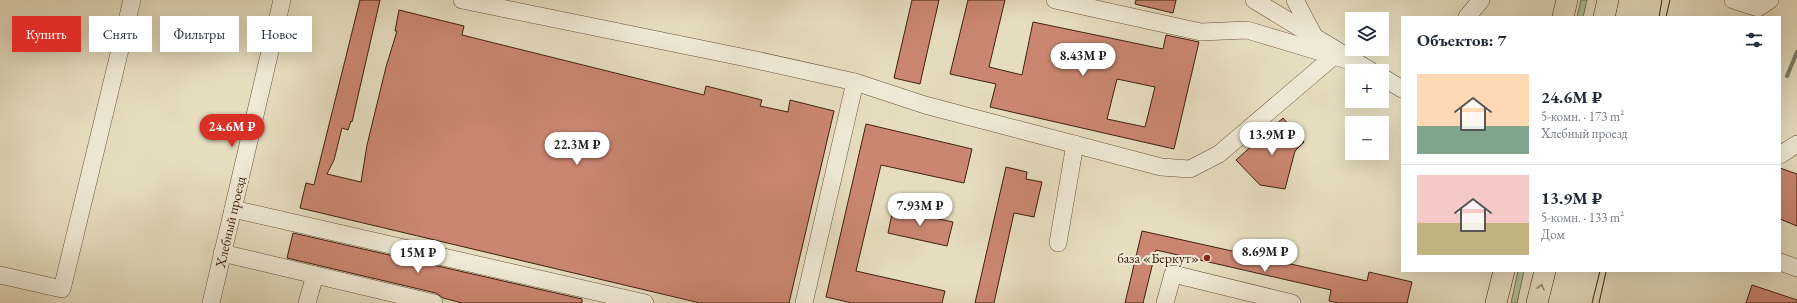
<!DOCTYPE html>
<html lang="ru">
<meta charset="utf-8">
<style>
body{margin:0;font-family:"EB Garamond",serif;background:#f2f2f3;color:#1f2937;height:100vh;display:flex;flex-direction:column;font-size:15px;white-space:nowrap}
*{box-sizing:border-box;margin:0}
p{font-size:13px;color:#747a83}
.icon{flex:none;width:22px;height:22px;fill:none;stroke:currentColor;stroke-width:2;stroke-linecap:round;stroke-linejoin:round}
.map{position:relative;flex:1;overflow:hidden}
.sheet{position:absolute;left:1401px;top:16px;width:380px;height:256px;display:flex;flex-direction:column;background:#fff;border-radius:0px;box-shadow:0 4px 16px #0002}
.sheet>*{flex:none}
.guide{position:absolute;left:12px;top:16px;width:380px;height:36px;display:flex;gap:8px}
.controls{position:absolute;left:1345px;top:12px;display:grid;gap:8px}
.controls a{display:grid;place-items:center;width:44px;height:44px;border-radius:0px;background:#fff;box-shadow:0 4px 16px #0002;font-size:20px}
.price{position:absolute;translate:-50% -34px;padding:0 9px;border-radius:14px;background:#fff;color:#222;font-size:13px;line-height:26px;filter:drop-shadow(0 1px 2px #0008)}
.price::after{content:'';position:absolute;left:50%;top:24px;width:12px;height:9px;margin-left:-6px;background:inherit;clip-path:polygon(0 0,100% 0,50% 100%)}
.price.current{background:#d93025;color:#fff}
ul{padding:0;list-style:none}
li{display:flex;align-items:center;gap:12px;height:100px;padding:0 16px}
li+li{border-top:1px solid #e0e1e3}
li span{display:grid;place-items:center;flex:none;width:112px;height:80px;border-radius:0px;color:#555}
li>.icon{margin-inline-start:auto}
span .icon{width:48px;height:48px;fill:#fffc;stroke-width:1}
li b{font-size:17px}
h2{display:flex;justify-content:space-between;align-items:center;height:48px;padding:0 16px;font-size:17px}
.pill{padding:0 14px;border-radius:0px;background:#fff;box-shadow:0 4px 16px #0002;font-size:14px;line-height:36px}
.pill.current{background:#d93025;color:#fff}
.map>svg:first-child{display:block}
</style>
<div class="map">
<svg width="1797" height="303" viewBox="0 0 1797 303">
<rect width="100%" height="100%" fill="#e6ddbf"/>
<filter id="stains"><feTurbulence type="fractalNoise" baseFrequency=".005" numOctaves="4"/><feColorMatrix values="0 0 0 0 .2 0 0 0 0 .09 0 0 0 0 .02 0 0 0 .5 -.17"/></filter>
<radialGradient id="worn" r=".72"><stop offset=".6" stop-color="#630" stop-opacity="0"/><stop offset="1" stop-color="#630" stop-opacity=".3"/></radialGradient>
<g fill="#afc296" stroke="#787252">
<polygon points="1581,0 1587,0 1583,17 1577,17"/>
<polygon points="1518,271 1524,271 1517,303 1511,303"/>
</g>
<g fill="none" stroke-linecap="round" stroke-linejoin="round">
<polyline stroke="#757f6c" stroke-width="4" points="1787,76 1797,52"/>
</g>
<g fill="#ca8671" stroke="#40210e" fill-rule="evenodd">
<polygon points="360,0 380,0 352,122 351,121 348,130 342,128 334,160 327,174 361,182 367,145 386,67 397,31 395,31 399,10 464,26 462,35 704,95 706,86 762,100 760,106 788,112 790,100 834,111 789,303 700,303 300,208 306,183 314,185"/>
<polygon points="912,0 939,0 920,84 894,78"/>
<path d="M968,0h37l-16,67 33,8 11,-53 130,27 3,-14 33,7 -25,107 -184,-42 6,-23 -46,-10zM1117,79l38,8 -10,40 -38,-8z"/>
<polygon points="1136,0 1176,0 1173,13 1135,4"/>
<polygon points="1283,118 1304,142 1295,151 1285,189 1260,185 1236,160"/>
<polygon points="866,124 972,149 964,183 881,165 856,271 945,291 942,303 852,303 826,297"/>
<polygon points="1006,167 1027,172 1026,179 1042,182 1034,217 1014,213 994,303 975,303"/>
<polygon points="1780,168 1797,174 1797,226 1780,219"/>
<polygon points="893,209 953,222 947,246 888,233"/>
<polygon points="1142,231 1367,281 1369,272 1412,282 1407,303 1339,303 1329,301 1331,290 1156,250 1143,303 1125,303"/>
<polygon points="293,233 582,299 582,303 462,303 443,298 436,293 287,258"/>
<polygon points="1752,285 1797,300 1797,303 1746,303"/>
</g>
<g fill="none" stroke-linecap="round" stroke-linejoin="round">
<g stroke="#6a503a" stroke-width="18">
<g id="minor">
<polyline points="462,0 756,60 855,82 925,105 1161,167 1190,169 1219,154 1334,56 1357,63"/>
<polyline points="1055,0 1201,32 1247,30 1334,56"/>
<polyline points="1254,0 1371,71"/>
<polyline points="1295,0 1314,36"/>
<polyline points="1733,0 1758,8 1770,0"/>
<polyline points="1467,17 1481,0"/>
<polyline points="1382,77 1402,89"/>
<polyline points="1780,155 1797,144"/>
<polyline points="233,209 645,303"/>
<polyline points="1058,243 1075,144"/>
<polyline points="222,253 434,303"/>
<polyline points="1780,262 1797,268"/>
<polyline points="0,275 62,289 132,0"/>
<polyline points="211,303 282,0"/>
<polyline points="307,303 315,275"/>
<polyline points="804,303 855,82"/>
<polyline points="1165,303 1173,274 1292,303"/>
</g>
</g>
<g stroke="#40210e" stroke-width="22">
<g id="major">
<polyline points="1563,17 1567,0"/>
<polyline points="1604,17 1608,0"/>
<polyline points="1496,303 1504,271"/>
<polyline points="1537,303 1545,271"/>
</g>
</g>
<use href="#minor" stroke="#efe9d5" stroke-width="17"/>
<use href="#major" stroke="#e6ddbf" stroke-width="21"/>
<g stroke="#40210e" stroke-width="1">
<polyline points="1659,17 1662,0"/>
<polyline points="1666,17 1670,0"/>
<polyline points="1592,303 1600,271"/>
<polyline points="1599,303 1606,272"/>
</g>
</g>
<defs><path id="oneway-chevron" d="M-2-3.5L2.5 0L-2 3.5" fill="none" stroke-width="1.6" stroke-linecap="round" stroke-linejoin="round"/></defs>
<use stroke="#937f66" href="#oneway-chevron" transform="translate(1541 287) rotate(-77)"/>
<circle fill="#8f2418" stroke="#efe9d5" stroke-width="1.5" cx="1207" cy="258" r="4"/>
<g text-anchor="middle" stroke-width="4" stroke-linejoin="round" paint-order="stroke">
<g font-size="14" fill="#40210e" stroke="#efe9d5">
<text transform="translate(230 222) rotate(-77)" y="5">Хлебный проезд</text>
</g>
<g font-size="14" fill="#40210e" stroke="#efe9d5" text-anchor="end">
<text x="1199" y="263">база «Беркут»</text>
</g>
</g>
<rect width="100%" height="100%" filter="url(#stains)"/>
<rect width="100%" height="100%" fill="url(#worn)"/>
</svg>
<div class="controls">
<a><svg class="icon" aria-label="layers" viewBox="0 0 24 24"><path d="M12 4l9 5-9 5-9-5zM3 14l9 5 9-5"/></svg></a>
<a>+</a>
<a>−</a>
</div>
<b class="price" style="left:1083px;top:77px">8.43M ₽</b>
<b class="price current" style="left:232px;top:148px">24.6M ₽</b>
<b class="price" style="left:1272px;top:156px">13.9M ₽</b>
<b class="price" style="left:577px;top:166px">22.3M ₽</b>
<b class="price" style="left:920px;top:227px">7.93M ₽</b>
<b class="price" style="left:1265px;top:273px">8.69M ₽</b>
<b class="price" style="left:418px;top:274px">15M ₽</b>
<div class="guide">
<a class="pill current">Купить</a>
<a class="pill">Снять</a>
<a class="pill">Фильтры</a>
<a class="pill">Новое</a>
</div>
<section class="sheet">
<h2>Объектов: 7<svg class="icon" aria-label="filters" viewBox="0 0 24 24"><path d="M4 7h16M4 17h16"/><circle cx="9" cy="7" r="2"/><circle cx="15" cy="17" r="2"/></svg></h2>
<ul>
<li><span style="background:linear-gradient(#ffd9b3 65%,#7fa58c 0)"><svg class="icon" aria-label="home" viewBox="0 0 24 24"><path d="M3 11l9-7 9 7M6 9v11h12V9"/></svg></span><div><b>24.6M ₽</b><p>5-комн. · 173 m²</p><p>Хлебный проезд</p></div></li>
<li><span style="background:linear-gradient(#f6c9c9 60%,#c2b280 0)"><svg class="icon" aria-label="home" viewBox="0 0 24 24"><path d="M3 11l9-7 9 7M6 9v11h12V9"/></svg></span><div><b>13.9M ₽</b><p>5-комн. · 133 m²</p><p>Дом</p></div></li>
</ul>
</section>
</div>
